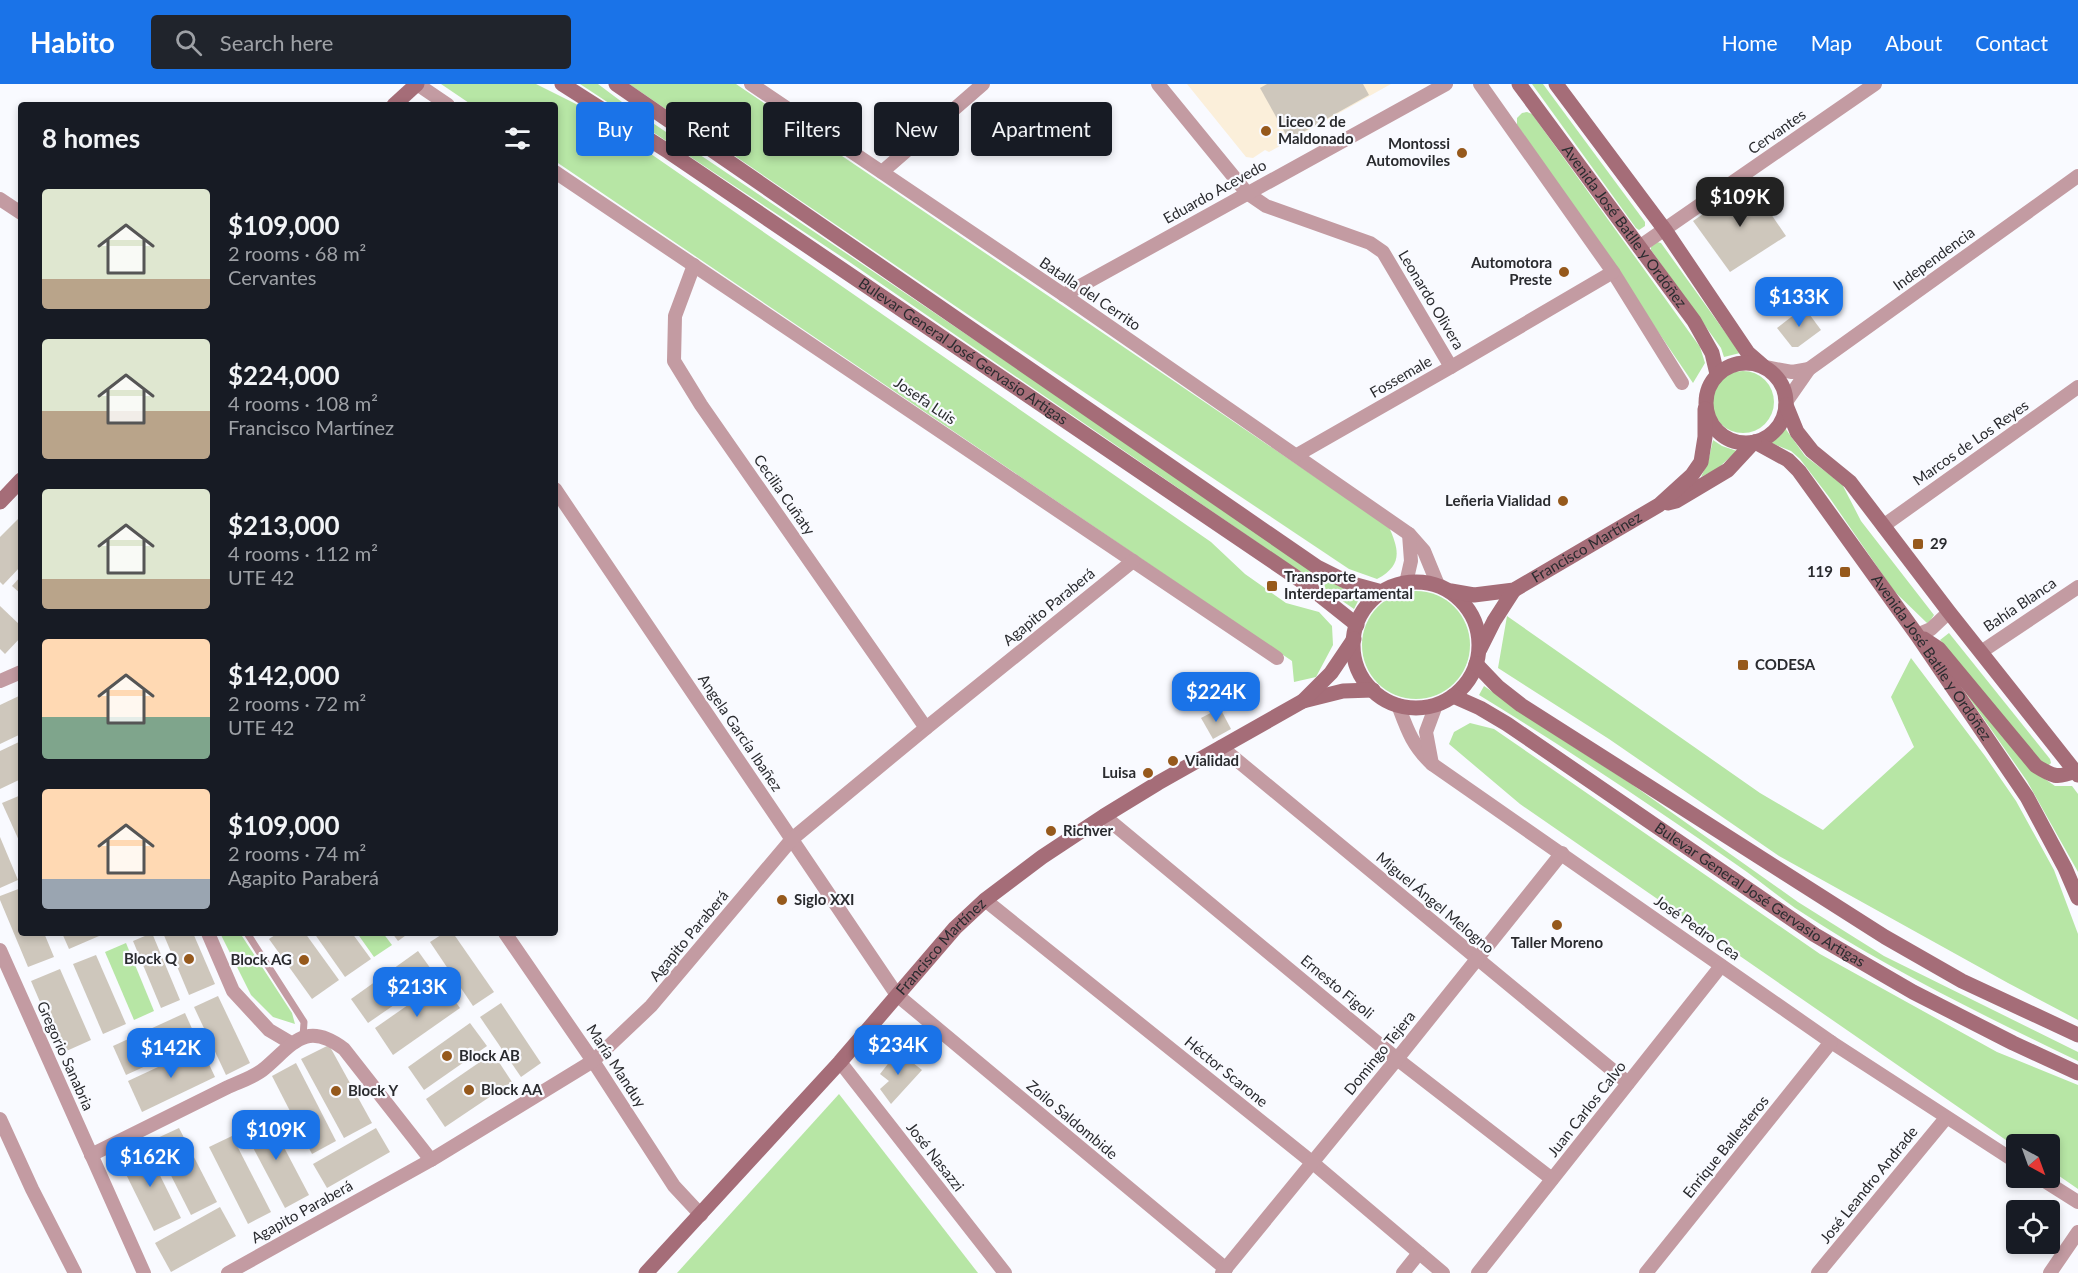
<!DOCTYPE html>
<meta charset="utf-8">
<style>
body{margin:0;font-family:Lato,sans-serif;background:#20242c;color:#f1f3f6;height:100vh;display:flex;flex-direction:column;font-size:22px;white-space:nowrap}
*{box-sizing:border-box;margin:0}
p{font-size:20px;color:#9ea1a6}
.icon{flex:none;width:33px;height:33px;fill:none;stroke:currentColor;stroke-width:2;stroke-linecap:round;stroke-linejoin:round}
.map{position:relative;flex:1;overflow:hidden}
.sheet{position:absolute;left:18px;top:18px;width:540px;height:834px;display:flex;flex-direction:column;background:#171b24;border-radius:6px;box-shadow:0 3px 9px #0003}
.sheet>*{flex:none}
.banner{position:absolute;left:576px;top:18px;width:570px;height:54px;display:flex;gap:12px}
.needle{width:39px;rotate:139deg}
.tools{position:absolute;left:2006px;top:1050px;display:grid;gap:12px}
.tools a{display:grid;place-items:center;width:54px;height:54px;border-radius:6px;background:#171b24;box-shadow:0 3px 9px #0003;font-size:30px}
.price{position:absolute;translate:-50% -51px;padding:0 14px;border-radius:12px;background:#1a73e8;color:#fff;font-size:20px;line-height:39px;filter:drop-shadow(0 2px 3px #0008)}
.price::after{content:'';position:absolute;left:50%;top:36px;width:18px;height:14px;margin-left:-9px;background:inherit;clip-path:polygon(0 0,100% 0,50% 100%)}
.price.current{background:#222;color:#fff}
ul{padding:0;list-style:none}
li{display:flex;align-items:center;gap:18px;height:150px;padding:0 24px}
li span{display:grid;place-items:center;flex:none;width:168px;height:120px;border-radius:6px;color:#555}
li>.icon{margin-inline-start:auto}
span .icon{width:72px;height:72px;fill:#fffc;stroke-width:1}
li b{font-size:26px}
h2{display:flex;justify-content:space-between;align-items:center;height:72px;padding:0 24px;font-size:26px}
.pill{padding:0 21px;border-radius:6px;background:#171b24;box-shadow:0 3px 9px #0003;font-size:21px;line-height:54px}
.pill.current{background:#1a73e8;color:#fff}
header{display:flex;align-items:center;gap:36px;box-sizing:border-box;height:84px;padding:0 30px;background:#1a73e8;color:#fff}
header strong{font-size:28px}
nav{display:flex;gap:33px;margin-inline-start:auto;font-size:21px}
.search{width:420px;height:54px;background:#20242c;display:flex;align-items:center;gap:15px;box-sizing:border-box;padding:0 21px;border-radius:6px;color:#9ea1a6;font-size:22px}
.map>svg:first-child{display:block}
</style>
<header>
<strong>Habito</strong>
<div class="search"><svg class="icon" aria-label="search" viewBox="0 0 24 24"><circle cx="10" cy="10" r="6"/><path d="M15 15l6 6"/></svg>Search here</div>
<nav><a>Home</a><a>Map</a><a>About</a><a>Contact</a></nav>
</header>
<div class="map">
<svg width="2078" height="1189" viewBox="0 0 2078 1189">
<rect width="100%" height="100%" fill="#f9faff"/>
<polygon fill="#fbefda" points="1187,0 1391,0 1269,68 1265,66 1253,74 1246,73"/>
<g fill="#b7e6a5">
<polygon points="441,0 536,0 586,25 1211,458 1245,490 1286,519 1319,528 1332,542 1333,561 1316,593 1294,598 1292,577 555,77 555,21 472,21"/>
<polygon points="580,0 598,0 626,21 1359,515 1354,525 848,177"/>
<path d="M629,0h107l653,443c10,23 14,38 -12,52l-28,-10 -382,-255z"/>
<polygon points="1532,0 1543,0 1645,138 1645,142 1639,146 1636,144"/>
<polygon points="1527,28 1532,30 1700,263 1705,279 1693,299 1517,41 1517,34 1522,29"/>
<polygon points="1657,158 1661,159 1740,269 1724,273 1721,264 1651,166 1651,163"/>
<circle cx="1743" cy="318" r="31"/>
<polygon points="1785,344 1805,372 1842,400 1861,437 1934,531 1928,540 1894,507 1829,413 1800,375 1791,367 1771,359 1780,352"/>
<polygon points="1713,356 1722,362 1737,367 1717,385 1701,393 1708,378"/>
<circle cx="1416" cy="561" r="54"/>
<polygon points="1507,532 1760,709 1823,746 1914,663 1891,613 1911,574 1985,672 2016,717 2054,786 2078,850 2078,936 2008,899 1779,772 1609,655 1498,584"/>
<polygon points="1949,549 2050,675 2051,679 2048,682 2043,680 1940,556"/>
<polygon points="1949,585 2039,691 2055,702 2072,702 2078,710 2078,788 2027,697"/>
<path d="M1484,602l68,47 78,50 168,119 86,54 194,96v9c-96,-46 -194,-94 -283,-153 -20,-14 -39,-30 -58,-43 -85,-59 -170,-116 -258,-170z"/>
<polygon points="1470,639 1494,645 1820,870 1997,968 2078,1001 2078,1105 2049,1085 2049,1060 2016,1060 2016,1063 1520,720 1449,660 1454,648"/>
<polygon points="220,849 240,849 292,929 295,940 273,933 251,911"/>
<polygon points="357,849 383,849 392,861 374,873"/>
<polygon points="126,859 154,927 134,936 105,868"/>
<polygon points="839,1010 978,1189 677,1189"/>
</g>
<g fill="#cec7bc">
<polygon points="1267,0 1363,0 1369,11 1289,56 1260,4"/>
<polygon points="1749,98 1786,152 1730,188 1693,137"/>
<polygon points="1804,223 1821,246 1798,263 1792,263 1777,244"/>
<polygon points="21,432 21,482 3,501 0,498 0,453"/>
<polygon points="21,492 21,510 12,502"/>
<polygon points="0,522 21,542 21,553 5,570 0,565"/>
<polygon points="21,611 21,650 0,660 0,621"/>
<polygon points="1220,624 1231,645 1213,655 1201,634"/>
<polygon points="21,657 21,695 0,705 0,667"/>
<polygon points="21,711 21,761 2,719"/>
<polygon points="0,753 18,796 0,804"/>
<polygon points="21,804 21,849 44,849 54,873 28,883 0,816 0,812"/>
<polygon points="62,849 106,849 69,865"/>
<polygon points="152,849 180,916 161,924 133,857"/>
<polygon points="163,849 193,849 215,900 189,911"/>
<polygon points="278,849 305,849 339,896 312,915 269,855"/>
<polygon points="314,849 352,849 371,875 345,893"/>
<polygon points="392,849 409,849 398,857"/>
<polygon points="444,849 453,849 494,908 473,922 430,858"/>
<polygon points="418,867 436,892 368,939 351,915"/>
<polygon points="96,871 126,940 103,950 73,880"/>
<polygon points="60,885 91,956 62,969 31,897"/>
<polygon points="441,898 460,924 393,971 375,944"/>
<polygon points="218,912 250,979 226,991 194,923"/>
<polygon points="501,919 541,979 521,993 480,933"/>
<polygon points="185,929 198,958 126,991 113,962"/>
<polygon points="470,939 487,962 424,1006 408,983"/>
<polygon points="329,961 372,1039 344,1054 301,975"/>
<polygon points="201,963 215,993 142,1028 128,997"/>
<polygon points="898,967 922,986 891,1020 880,1005 889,997 880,990"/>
<polygon points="493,969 512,998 445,1043 426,1015"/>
<polygon points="296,979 336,1057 312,1070 272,992"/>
<polygon points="267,1031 309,1111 285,1124 242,1043"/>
<polygon points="179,1044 217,1118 191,1131 153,1056"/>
<polygon points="376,1044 390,1068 327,1104 313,1080"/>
<polygon points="232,1052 271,1128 248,1140 209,1063"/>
<polygon points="145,1061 181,1134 154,1147 118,1074"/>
<polygon points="220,1123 236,1152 171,1188 155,1159"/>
</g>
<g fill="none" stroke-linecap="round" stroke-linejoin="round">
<polyline stroke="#c39ba2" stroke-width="7" points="247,849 304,938 303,953"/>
<g stroke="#c39ba2" stroke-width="14">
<polyline points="417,0 448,21"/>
<polyline points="751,0 1064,211 1409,450 1424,467 1438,501"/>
<polyline points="1158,0 1247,109 1266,122 1370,159 1383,168 1451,283"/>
<polyline points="1480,0 1613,188 1682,299"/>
<polyline points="555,88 1277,574"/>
<polyline points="882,88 983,0"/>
<polyline points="0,115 21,129"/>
<polyline points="1639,163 1875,0"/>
<polyline points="694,181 675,232 674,277 701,321 926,644"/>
<polyline points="1064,211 1446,0"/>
<polyline points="1765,283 1792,288 1809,285"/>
<polyline points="1786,318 1809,285 2078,92"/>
<polyline points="1297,371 1451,283 1613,188"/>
<polyline points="555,405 897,911 1226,1185"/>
<polyline points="1883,442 2078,303"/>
<polyline points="1406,499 1411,477 1409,450"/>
<polyline points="1917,551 1931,545 1949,528"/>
<polyline points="1981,568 2078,503"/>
<polyline points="0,597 21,588"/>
<path d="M1398,621c9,24 14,40 34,59l399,278 185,120"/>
<polyline points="1221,663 1628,999"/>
<polyline points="1432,680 1426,648 1436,621"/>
<polyline points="1104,732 1397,975 1552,1095"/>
<polyline points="985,816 1313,1079 1443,1189"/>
<polyline points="208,849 233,907 269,946 291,959"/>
<polyline points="505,849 593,977 674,1102 701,1131"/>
<polyline points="0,866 144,1189"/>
<polyline points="840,978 1005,1189"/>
<polyline points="0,1035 32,1105 75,1189"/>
<path d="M91,1071l137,-68c13,-6 27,-10 37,-19 28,-24 41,-48 79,-19l87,111"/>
<polyline points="2040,1094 2078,1118"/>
<polyline points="228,1189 431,1076 593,977 651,922 792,755 926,644 1133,477"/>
<polyline points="1222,1189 1397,975 1562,769"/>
<polyline points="1403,1189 1419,1169"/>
<polyline points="1478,1189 1721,882"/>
<polyline points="1646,1189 1831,958"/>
<polyline points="1818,1189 1946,1034"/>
<polyline points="2050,1189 2078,1148"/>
</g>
<g stroke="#a56d78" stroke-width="15">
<path id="s1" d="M562,0l107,68 634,430 54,43"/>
<polyline points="616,0 1317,483 1349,499 1382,508"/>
<path id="s2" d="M1519,0l175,237 18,32 5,21"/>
<polyline points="1556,0 1665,146 1748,269 1763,282"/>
<polyline points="394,21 417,0"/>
<circle cx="1746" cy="319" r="40"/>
<polyline points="1786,321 1797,348 1812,367 1850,398 1949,528 2078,691"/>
<path id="s3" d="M1755,358l33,18 11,11 118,164 110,162 38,71 13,30"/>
<polyline points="0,418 21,396"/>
<polyline points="1668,419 1676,417 1728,386 1754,358"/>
<circle cx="1416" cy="561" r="63"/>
<path id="s4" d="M1451,507l23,4 40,-5 145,-85 33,-30 9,-13 4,-25v-28"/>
<path d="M1924,555l15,10 97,117c16,10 21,13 39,5"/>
<polyline points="1480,565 1494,537 1514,506"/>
<polyline points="1476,580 1498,603 1521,621 1885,853 1962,897 2078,951"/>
<path id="s5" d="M1453,612l27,12 27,16 308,211 98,57 100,51 65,30"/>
<polyline points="1303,617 1343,607 1373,606"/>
<path id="s6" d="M646,1189l194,-211 115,-134 30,-28 57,-43 62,-41 54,-33 145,-82 28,-28 23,-34"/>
</g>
</g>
<g fill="#96591c" stroke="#f9faff" stroke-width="2">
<circle cx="1266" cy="47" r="6"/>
<circle cx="1462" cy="69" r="6"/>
<circle cx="1564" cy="188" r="6"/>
<circle cx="1563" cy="417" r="6"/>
<rect x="1912" y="454" width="12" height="12" rx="3"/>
<rect x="1839" y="482" width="12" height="12" rx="3"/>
<rect x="1266" y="496" width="12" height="12" rx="3"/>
<rect x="1737" y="575" width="12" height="12" rx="3"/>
<circle cx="1173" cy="677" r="6"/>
<circle cx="1148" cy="689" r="6"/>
<circle cx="1051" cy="747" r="6"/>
<circle cx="782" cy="816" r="6"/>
<circle cx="1557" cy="841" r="6"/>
<circle cx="189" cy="875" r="6"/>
<circle cx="304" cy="876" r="6"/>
<circle cx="447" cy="972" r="6"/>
<circle cx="469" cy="1006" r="6"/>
<circle cx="336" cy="1007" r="6"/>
</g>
<g text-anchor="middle" stroke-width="4.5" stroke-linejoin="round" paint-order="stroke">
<g font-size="15" font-weight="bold" fill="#2a2b2f" stroke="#f9faff" text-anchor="start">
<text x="1278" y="43">Liceo 2 de<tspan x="1278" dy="17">Maldonado</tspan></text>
<text x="1450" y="65" text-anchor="end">Montossi<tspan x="1450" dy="17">Automoviles</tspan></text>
<text x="1552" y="184" text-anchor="end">Automotora<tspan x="1552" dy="17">Preste</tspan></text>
<text x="1551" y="422" text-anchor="end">Leñeria Vialidad</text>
<text x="1930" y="465">29</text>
<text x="1833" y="493" text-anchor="end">119</text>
<text x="1284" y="498">Transporte<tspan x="1284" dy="17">Interdepartamental</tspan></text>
<text x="1755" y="586">CODESA</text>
<text x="1185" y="682">Vialidad</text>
<text x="1136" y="694" text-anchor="end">Luisa</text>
<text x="1063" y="752">Richver</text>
<text x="794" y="821">Siglo XXI</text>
<text x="1557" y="864" text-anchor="middle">Taller Moreno</text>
<text x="177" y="880" text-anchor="end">Block Q</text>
<text x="292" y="881" text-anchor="end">Block AG</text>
<text x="459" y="977">Block AB</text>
<text x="481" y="1011">Block AA</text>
<text x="348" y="1012">Block Y</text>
</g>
<g font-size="15" fill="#2a2b2f" stroke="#f9faff">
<text transform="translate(1777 48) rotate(-35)" y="5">Cervantes</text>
<text transform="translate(1215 108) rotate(-29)" y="5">Eduardo Acevedo</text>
<text dy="5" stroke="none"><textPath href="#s2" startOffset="177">Avenida José Batlle y Ordóñez</textPath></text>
<text transform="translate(1934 175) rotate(-36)" y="5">Independencia</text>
<text transform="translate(1090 210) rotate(34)" y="5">Batalla del Cerrito</text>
<text transform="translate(1431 216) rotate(59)" y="5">Leonardo Olivera</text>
<text dy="5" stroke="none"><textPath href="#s1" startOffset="482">Bulevar General José Gervasio Artigas</textPath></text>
<text transform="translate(1401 293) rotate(-30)" y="5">Fossemale</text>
<text transform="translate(925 317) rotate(34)" y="5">Josefa Luis</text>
<text transform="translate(1971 359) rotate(-35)" y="5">Marcos de Los Reyes</text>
<text transform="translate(784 411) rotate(55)" y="5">Cecilia Cuñaty</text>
<text dy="5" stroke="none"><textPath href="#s4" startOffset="148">Francisco Martínez</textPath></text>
<text transform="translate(2020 521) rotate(-34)" y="5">Bahía Blanca</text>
<text transform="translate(1049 523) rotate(-39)" y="5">Agapito Paraberá</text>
<text dy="5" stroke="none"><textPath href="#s3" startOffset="282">Avenida José Batlle y Ordóñez</textPath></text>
<text transform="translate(740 649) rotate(56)" y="5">Angela García Ibañez</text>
<text dy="5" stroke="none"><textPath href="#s5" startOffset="366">Bulevar General José Gervasio Artigas</textPath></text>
<text transform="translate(1435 819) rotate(40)" y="5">Miguel Ángel Melogno</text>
<text transform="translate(1697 844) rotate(35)" y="5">José Pedro Cea</text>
<text transform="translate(689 852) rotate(-50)" y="5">Agapito Paraberá</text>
<text dy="5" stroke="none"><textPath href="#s6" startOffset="440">Francisco Martínez</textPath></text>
<text transform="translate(1337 903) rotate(40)" y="5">Ernesto Figoli</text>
<text transform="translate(1380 969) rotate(-51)" y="5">Domingo Tejera</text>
<text transform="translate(65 972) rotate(66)" y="5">Gregorio Sanabria</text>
<text transform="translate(616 982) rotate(57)" y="5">María Manduy</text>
<text transform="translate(1226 988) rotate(39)" y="5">Héctor Scarone</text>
<text transform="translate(1587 1025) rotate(-52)" y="5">Juan Carlos Calvo</text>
<text transform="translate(1072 1036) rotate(40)" y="5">Zoilo Saldombide</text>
<text transform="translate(1726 1063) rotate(-51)" y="5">Enrique Ballesteros</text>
<text transform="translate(935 1073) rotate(52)" y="5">José Nasazzi</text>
<text transform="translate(1869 1101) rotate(-51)" y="5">José Leandro Andrade</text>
<text transform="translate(302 1128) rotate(-29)" y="5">Agapito Paraberá</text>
</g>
</g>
</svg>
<div class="tools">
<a><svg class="needle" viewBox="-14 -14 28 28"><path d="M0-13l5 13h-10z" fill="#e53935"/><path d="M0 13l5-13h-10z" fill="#9ea1a6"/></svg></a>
<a><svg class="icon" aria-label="locate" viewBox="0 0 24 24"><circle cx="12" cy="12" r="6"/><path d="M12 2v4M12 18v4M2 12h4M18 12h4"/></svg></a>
</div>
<b class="price current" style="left:1740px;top:144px">$109K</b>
<b class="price" style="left:1799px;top:244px">$133K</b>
<b class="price" style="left:1216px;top:639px">$224K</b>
<b class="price" style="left:417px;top:934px">$213K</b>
<b class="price" style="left:898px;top:992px">$234K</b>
<b class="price" style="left:171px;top:995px">$142K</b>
<b class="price" style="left:276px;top:1077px">$109K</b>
<b class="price" style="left:150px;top:1104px">$162K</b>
<div class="banner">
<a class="pill current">Buy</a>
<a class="pill">Rent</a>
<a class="pill">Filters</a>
<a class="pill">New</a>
<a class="pill">Apartment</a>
</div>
<section class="sheet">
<h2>8 homes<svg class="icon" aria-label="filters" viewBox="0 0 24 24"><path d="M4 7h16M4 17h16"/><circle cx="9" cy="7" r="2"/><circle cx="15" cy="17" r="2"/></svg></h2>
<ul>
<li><span style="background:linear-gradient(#dfe7d0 75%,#b9a48a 0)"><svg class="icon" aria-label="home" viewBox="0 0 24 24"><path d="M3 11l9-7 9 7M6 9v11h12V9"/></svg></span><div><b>$109,000</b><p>2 rooms · 68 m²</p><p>Cervantes</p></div></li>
<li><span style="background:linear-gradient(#dfe7d0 60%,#b9a48a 0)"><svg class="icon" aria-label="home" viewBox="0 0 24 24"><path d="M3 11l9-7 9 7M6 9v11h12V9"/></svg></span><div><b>$224,000</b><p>4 rooms · 108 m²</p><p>Francisco Martínez</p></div></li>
<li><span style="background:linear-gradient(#dfe7d0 75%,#b9a48a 0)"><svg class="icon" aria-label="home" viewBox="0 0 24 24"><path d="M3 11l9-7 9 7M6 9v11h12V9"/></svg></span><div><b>$213,000</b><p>4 rooms · 112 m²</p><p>UTE 42</p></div></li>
<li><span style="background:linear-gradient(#ffd9b3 65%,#7fa58c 0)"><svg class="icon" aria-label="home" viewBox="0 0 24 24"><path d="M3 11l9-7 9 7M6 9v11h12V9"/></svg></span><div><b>$142,000</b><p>2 rooms · 72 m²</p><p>UTE 42</p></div></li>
<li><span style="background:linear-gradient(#ffd9b3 75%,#9aa5b1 0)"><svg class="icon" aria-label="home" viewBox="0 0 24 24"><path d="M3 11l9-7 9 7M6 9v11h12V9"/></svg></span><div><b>$109,000</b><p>2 rooms · 74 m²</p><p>Agapito Paraberá</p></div></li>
</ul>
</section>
</div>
